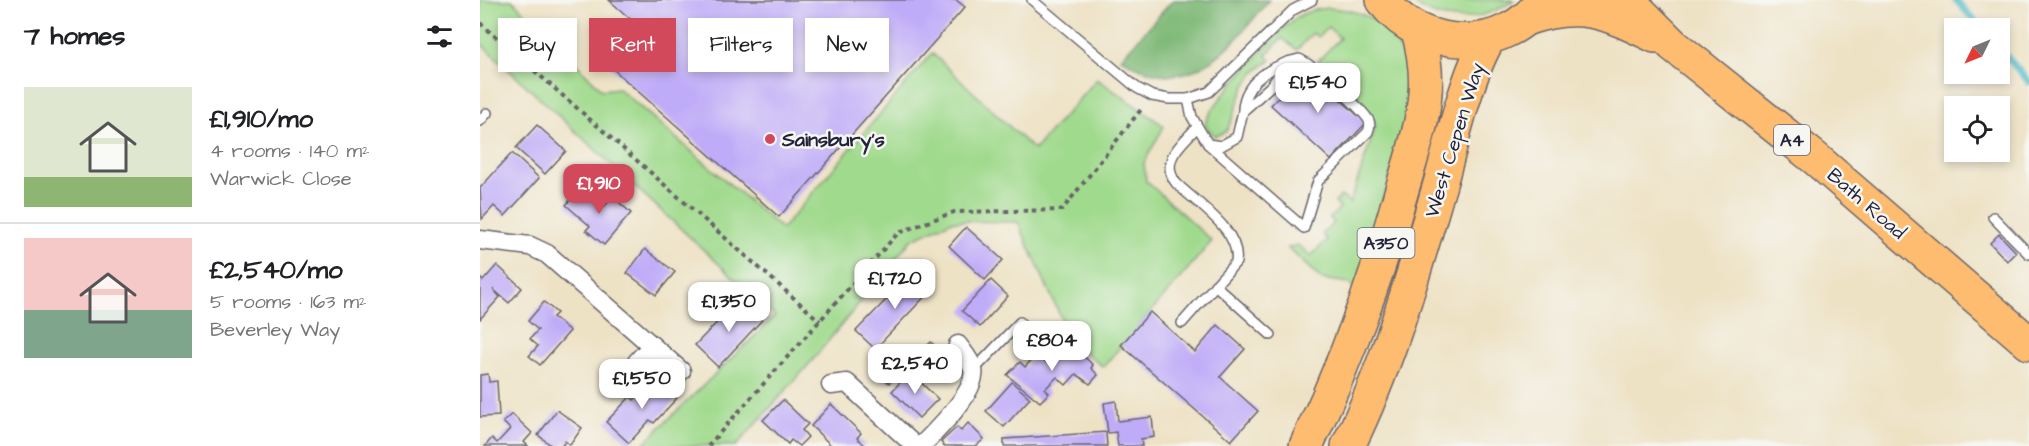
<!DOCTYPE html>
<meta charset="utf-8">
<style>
body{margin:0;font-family:"Architects Daughter",sans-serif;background:#f6f6f6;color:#202124;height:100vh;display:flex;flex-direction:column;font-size:22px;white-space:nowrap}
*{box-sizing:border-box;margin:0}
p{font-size:20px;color:#757577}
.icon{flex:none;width:33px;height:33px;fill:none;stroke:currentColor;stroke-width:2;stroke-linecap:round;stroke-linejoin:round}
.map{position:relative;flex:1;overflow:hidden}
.side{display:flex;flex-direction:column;background:#fff;width:480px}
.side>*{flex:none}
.top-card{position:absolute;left:18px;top:18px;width:570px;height:54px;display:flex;gap:12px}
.needle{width:39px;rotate:227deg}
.buttons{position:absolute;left:1464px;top:18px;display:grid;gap:12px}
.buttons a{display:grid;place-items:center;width:66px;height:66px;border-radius:0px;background:#fff;box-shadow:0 3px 9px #0003;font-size:30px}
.price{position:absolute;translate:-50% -51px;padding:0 14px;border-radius:12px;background:#fff;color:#222;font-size:20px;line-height:39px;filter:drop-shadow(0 2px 3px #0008)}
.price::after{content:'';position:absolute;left:50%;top:36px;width:18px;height:14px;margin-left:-9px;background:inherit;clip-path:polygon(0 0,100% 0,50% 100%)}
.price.selected{background:#d1495b;color:#fff}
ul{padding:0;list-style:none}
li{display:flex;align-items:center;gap:18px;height:150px;padding:0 24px}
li+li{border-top:2px solid #e0e0e0}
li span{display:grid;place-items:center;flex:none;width:168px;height:120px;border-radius:0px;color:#555}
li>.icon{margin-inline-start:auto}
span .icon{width:72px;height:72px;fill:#fffc;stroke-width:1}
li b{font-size:26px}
h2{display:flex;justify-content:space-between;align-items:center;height:72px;padding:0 24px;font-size:26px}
.chip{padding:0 21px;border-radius:0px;background:#fff;box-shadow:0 3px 9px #0003;font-size:21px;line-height:54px}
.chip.selected{background:#d1495b;color:#fff}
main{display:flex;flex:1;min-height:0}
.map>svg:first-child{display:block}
</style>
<main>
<section class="side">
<h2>7 homes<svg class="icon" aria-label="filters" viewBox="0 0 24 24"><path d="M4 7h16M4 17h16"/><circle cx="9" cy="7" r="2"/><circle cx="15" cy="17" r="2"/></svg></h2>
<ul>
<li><span style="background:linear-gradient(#dfe7d0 75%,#8fb573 0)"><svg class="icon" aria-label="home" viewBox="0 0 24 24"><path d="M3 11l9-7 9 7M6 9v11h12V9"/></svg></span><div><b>£1,910/mo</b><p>4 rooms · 140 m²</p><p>Warwick Close</p></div></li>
<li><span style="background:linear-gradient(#f6c9c9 60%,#7fa58c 0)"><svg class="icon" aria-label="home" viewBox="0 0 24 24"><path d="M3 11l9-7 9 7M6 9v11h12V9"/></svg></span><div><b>£2,540/mo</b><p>5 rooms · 163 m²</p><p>Beverley Way</p></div></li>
</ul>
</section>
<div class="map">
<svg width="1549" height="446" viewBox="0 0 1549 446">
<rect width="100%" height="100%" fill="#f6f6f2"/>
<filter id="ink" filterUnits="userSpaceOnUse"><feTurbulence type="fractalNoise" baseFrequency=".0167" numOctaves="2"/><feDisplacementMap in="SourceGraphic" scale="12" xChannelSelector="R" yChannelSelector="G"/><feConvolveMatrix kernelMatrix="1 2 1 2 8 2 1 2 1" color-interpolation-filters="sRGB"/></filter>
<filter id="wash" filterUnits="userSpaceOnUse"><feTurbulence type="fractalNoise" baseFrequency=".008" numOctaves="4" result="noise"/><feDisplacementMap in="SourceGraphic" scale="24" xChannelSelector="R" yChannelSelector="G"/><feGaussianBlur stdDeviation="1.35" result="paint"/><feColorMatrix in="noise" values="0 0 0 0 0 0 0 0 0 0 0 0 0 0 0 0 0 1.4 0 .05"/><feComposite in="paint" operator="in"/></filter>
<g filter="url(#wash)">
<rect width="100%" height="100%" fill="#eee2c5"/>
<g fill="#a0da8d" stroke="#617e64" stroke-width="1.5">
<polygon points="0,0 32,0 122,90 138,88 302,229 452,53 554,150 617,79 684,126 664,163 666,181 732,241 623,367 591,340 538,222 472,221 431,240 331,362 256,446 161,446 295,316 0,43"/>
<path d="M929,0h105c-31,22 -75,26 -105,0z"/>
<path d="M848,8c63,3 83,40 82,99l-53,184 -8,-8 -28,-4 -33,-31 10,-3 13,11 16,-16 -5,-6 12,-11 -4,-5 10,-10 -5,-5 6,-7 9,7 25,-75c2,-16 -46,-51 -57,-67l22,-23 -12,-11 -10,10 -5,-4 -16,17 -15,-12 -16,17 5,5c-34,21 -29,42 -45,72l-11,4 -10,-11c2,-18 75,-96 92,-108 10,-6 20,-8 31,-9z"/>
</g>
<path fill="#80ba78" stroke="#516e5a" stroke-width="1.5" d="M693,0h96c-41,51 -81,103 -148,58z"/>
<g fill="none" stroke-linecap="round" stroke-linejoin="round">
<g stroke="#4ebbc7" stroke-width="7">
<polyline points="1476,0 1501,28"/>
<polyline points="1520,49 1549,82"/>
</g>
</g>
<g id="blocks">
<g fill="#bfacf8">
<polygon points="129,0 476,0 485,7 299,217 124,61 156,24"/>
<polygon points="826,68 886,123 851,160 791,105"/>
<polygon points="57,125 86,151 65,174 36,148"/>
<polygon points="32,153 59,178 25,216 14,206 2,219 0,188"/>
<polygon points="100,188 123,208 133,197 151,213 124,245 106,230 110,226 86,205"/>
<polygon points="486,227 523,260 505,280 469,246"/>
<polygon points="1519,234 1536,252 1527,261 1510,243"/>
<polygon points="165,249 195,272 176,295 147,273"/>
<polygon points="17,265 42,288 29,303 13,289 20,297 0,319 0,278 3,281"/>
<polygon points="435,270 453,288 395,349 376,331"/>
<polygon points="511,280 528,296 500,327 482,311"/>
<polygon points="260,299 282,320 238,367 215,345"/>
<polygon points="64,302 77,313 73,317 90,331 60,365 49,356 58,346 50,339 58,330 48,321"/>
<polygon points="670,312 715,352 738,325 765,349 740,377 778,411 751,441 641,345"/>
<polygon points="451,342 465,356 453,366 440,353"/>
<polygon points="593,346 613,365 611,368 618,375 610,384 596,374 586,385 577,377 565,389 569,393 560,402 527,375 540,362 545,367 557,354 566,362 578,348 585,355"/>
<polygon points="409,350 425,367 409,383 392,367"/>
<polygon points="430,372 458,399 439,418 412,391"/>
<polygon points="8,374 9,382 17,381 19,416 0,417 0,375"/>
<polygon points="175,378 197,398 174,423 170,420 149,443 126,422 150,397 154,400"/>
<polygon points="532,382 550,398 524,427 506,411"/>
<polygon points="303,400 328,424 322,430 328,437 319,446 311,440 308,444 283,420"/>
<polygon points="636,401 638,421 672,417 674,437 661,439 662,446 638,446 636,432 628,433 624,403"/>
<polygon points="351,404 381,433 377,438 386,446 352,446 331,426"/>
<polygon points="77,410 102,428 90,445 85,441 82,446 72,446 58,435"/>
<polygon points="32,414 52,433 44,442 48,446 5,446 12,438 17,443 30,429 23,422"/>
<polygon points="488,423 504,439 496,446 464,446 461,442 477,427 481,431"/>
<polygon points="626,432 627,446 524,446 524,439"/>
</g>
</g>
</g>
<g filter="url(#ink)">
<use href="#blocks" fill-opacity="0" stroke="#69656b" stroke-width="1.5"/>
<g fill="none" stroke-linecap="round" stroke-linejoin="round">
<g stroke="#69656b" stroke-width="12">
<g id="lane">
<polyline points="552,0 657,88 672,96 689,99 708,99 729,92 813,10 832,0"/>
<path d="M819,59c13,5 60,47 69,60 3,4 2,8 0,13l-50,49 -14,47 -96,-84 13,2 16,-9 6,-26 30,-27 14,-22z"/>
<polyline points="708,99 712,117 728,144"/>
<path d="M763,111c0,-25 21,-40 42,-48"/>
<polyline points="0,121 7,113"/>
<polyline points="1513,217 1549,254"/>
<polyline points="735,285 791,335"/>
<path d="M702,323l54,-61c5,-32 -39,-58 -60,-79 -17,-23 6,-39 21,-56"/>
<polyline points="493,371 540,322"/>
</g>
</g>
<g stroke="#69656b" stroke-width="21">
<g id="street">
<polyline points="0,240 50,246 67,254 201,371"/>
<polyline points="157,362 172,346"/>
<polyline points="351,385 367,383 435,446"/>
<path d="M441,446c15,-15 57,-55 52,-77 -3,-9 -9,-16 -15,-24"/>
</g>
</g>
<g stroke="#69656b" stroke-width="36">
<g id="highway">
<path d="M903,0c27,39 84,51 125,30 15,-7 25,-18 36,-30"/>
<polyline points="1148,0 1193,45 1336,159 1549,343"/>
<path d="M1045,19c55,-19 80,-7 130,17"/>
<path d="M826,446c40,-84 72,-171 97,-260 9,-30 20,-62 22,-93 2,-21 -2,-44 -7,-63"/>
<path d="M868,446c41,-83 66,-174 92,-262 12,-42 27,-110 49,-146"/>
</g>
</g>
<g stroke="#69656b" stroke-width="4" stroke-dasharray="4.5 4.5" stroke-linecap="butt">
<polyline points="0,23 340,321"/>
<polyline points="228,446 418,233 474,212 582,210 663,107"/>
</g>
<use href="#lane" stroke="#fff" stroke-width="9"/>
<use href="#street" stroke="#fff" stroke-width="18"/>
<use href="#highway" stroke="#febc70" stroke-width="33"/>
</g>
</g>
<circle fill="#d1495b" stroke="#f6f6f2" stroke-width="2" cx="290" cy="139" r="6"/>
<g text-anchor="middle" stroke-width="5" stroke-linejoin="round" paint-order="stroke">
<g fill="#f6f6f2" stroke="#626272" stroke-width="1.5">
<rect x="1294" y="125" width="36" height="30" rx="4.5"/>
<rect x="877.5" y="228" width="57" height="30" rx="4.5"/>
</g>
<g font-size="18" font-weight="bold" fill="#22223b">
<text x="1312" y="146">A4</text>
<text x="906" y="249">A350</text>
</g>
<g font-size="20" font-weight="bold" fill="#22223b" stroke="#f6f6f2" text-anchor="start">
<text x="302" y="146">Sainsbury's</text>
</g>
<g font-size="20" fill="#22223b" stroke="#f6f6f2">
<text transform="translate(974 140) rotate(-73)" y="7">West Cepen Way</text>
<text transform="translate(1387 203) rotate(41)" y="7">Bath Road</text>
</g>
</g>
</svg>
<div class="buttons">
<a><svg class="needle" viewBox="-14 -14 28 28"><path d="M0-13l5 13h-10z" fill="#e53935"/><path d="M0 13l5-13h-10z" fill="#757577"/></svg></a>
<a><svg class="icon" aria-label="locate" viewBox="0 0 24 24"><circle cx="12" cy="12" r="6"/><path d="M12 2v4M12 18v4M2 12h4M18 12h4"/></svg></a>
</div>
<b class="price" style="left:838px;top:114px">£1,540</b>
<b class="price selected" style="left:119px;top:215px">£1,910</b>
<b class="price" style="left:415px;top:310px">£1,720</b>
<b class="price" style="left:249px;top:333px">£1,350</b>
<b class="price" style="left:572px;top:372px">£804</b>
<b class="price" style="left:435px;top:395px">£2,540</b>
<b class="price" style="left:162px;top:410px">£1,550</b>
<div class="top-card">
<a class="chip">Buy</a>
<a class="chip selected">Rent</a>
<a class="chip">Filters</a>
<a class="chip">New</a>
</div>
</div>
</main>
